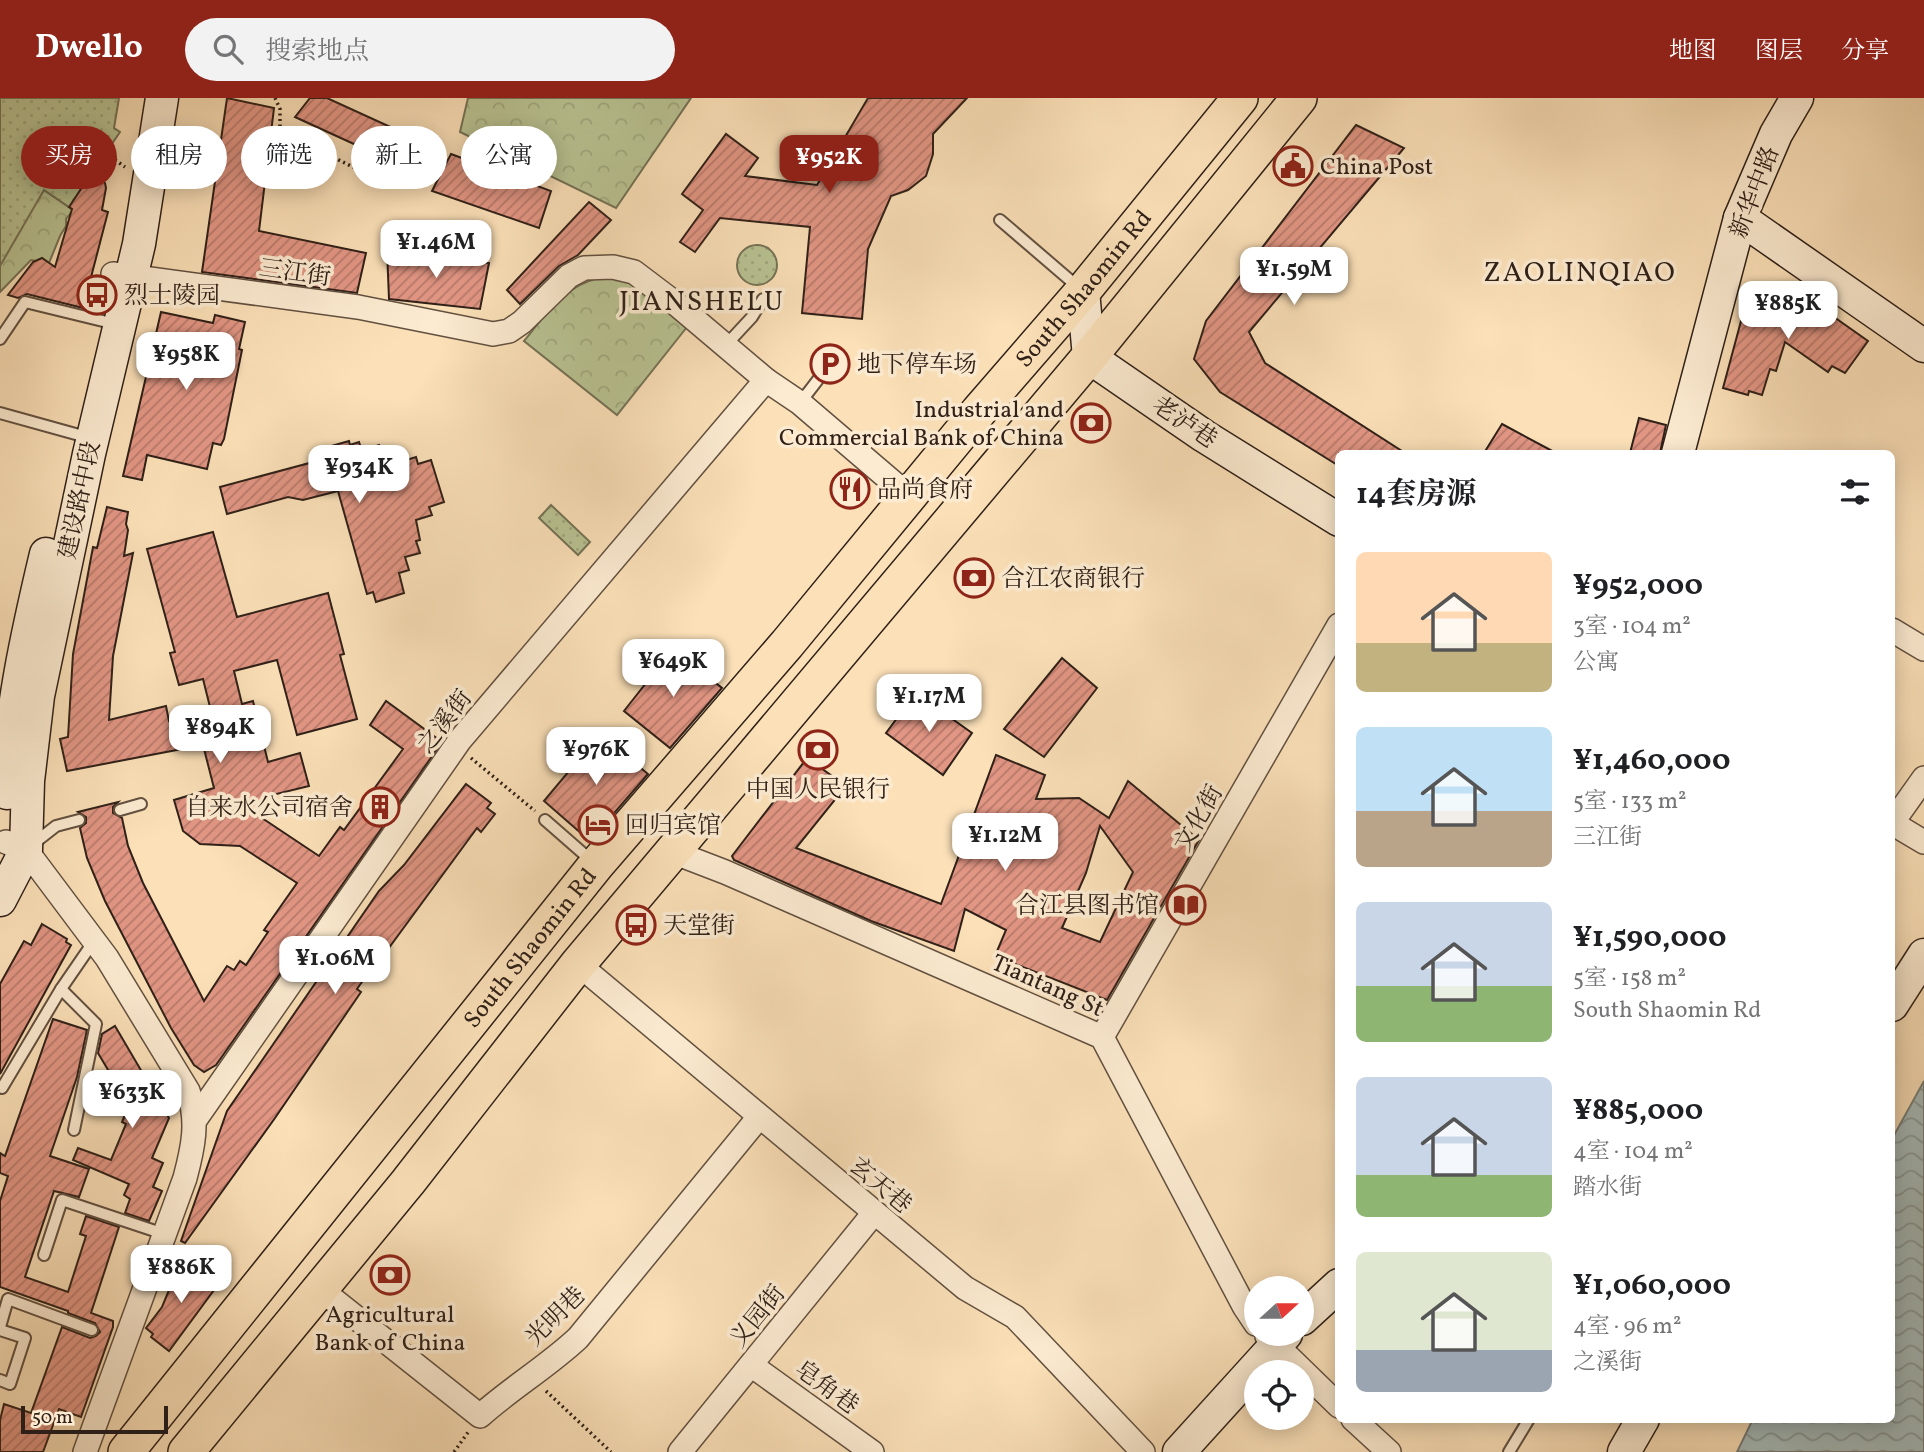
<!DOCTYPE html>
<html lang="zh">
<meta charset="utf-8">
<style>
body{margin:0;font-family:Vollkorn,"Noto Serif SC",serif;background:#f2f2f2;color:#202124;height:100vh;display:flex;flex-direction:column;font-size:26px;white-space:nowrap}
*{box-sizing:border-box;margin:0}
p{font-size:23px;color:#757577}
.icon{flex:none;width:38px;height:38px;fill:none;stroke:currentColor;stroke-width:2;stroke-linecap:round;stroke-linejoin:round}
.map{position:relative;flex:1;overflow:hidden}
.sheet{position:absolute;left:1335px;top:352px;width:560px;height:973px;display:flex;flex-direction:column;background:#fff;border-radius:10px;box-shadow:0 4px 18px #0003}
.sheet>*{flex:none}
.hud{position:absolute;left:21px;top:28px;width:665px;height:63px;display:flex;gap:14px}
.needle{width:46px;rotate:69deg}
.buttons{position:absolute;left:1244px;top:1178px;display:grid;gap:14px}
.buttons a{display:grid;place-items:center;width:70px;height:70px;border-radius:50%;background:#fff;box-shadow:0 4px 18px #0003;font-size:35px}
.scale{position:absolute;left:21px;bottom:18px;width:147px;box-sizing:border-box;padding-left:7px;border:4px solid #2f2018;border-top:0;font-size:19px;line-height:24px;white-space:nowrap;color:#2f2018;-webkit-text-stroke:5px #fcebd1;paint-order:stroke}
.price{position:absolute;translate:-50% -60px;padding:0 16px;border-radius:14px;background:#fff;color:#222;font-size:23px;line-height:46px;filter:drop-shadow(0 2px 4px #0008)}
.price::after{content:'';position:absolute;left:50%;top:42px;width:21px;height:16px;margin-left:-10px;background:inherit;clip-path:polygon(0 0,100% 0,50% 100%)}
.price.active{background:#8f2418;color:#fff}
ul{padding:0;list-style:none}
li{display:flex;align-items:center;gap:21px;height:175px;padding:0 21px}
li span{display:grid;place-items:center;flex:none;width:196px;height:140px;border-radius:10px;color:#555}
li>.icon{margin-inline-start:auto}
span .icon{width:84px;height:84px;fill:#fffc;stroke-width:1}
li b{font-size:30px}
h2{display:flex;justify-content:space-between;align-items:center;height:84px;padding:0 21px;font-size:30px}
.tag{padding:0 24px;border-radius:32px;background:#fff;box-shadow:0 4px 18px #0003;font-size:24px;line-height:63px}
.tag.active{background:#8f2418;color:#fff}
header{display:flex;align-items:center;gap:42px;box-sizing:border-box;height:98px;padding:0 35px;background:#8f2418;color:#fff}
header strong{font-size:33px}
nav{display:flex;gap:38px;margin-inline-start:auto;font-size:24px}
.search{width:490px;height:63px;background:#f2f2f2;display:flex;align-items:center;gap:18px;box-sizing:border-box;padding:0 24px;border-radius:38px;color:#757577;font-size:26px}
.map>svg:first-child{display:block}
</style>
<header>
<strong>Dwello</strong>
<div class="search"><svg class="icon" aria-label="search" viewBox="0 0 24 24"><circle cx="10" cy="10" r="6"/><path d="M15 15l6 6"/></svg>搜索地点</div>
<nav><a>地图</a><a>图层</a><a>分享</a></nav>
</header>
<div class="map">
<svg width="1924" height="1354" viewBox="0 0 1924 1354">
<defs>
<pattern id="forest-crowns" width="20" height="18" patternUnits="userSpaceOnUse" patternTransform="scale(1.75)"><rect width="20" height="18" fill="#b9c393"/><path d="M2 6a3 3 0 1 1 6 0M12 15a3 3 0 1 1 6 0" fill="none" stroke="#9fa77e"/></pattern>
<pattern id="park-dots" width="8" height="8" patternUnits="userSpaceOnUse" patternTransform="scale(1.75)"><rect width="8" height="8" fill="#b9c393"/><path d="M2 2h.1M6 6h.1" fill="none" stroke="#9fa77e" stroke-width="1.8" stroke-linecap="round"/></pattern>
<pattern id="water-waves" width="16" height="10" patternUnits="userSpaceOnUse" patternTransform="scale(1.75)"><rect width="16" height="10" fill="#a3baba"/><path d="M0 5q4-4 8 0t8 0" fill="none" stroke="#859796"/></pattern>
<pattern id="building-hatch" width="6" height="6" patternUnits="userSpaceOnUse" patternTransform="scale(1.75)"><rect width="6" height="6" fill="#e29684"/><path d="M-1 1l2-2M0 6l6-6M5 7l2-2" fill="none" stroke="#b87a6b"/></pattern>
</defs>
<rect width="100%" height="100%" fill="#fbe0b8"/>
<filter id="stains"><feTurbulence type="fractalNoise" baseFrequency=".00286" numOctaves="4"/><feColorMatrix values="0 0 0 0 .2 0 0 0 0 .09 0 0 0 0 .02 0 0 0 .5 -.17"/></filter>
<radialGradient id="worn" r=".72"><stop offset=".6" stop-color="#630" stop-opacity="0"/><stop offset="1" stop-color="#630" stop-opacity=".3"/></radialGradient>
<g fill="url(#forest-crowns)" stroke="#747256" stroke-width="2">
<polygon points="468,0 691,0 616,110 460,34"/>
<polygon points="44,92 73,112 66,121 66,128 60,138 49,165 31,162 0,194 0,146"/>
<path d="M601,179l18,1 17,7 51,42 -70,88 -93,-74c23,-28 40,-55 77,-64z"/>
</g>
<g fill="url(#park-dots)" stroke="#747256" stroke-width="2">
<polygon points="0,0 119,0 114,30 120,34 79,94 92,104 82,118 44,92 0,168"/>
<circle cx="757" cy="167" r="20"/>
<polygon points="551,407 590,444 578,457 539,420"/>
</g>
<polygon fill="url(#water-waves)" stroke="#757c79" stroke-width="2" points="1924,983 1924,1354 1737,1354 1753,1321 1892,1321 1892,1041"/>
<g fill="url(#building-hatch)" stroke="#2f2018" stroke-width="2" fill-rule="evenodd">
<polygon points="227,0 274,10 259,133 366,155 357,195 202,174"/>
<polygon points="310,0 327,0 421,43 404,69 295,19"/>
<polygon points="868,0 967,0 933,36 933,56 926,78 908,92 891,98 868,151 862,221 802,215 810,129 720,120 695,154 680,144 703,112 682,96 726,36 758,60 745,78 817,87"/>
<polygon points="1356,27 1404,50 1249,234 1265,265 1405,355 1339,355 1339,368 1220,294 1194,261 1206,223"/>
<polygon points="451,56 551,93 539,130 432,93"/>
<polygon points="91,76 105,85 106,90 102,112 108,114 83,210 27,196 18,200 8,197 33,164 42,160 55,169 72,111 69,109"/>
<polygon points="589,104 611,122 578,157 559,168 520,206 507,192"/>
<polygon points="387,152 489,165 480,211 389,201"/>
<polygon points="1776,197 1786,197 1805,202 1807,200 1868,243 1845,275 1832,268 1828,274 1785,244 1776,273 1770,271 1762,297 1749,293 1748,297 1723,290 1741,223 1744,224 1760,204"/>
<polygon points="161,214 213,225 215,217 245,224 239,251 242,252 224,341 221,347 213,345 207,371 147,357 142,382 123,378"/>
<polygon points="1639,320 1666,327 1660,355 1630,355"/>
<polygon points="1502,326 1556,355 1484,355"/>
<polygon points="349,343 350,347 359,344 362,353 379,347 381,352 389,350 394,366 416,359 418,366 431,362 444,404 429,409 432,417 416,422 420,442 416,443 420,455 405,459 409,472 399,475 404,495 376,504 373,494 367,496 338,393 303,402 288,399 227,416 220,389 328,360 330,358 328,349"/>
<polygon points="107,409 128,414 126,426 128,432 124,458 133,455 113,558 109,622 166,608 169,623 211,613 203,581 179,587 170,555 175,554 147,451 213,434 237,519 328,495 344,556 340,557 357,621 297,637 277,562 234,573 242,606 253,603 268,664 300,655 309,688 272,697 259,718 319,758 340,729 344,732 403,651 370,627 386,603 442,644 233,943 216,967 204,974 194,967 171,930 105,803 87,760 80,730 86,725 86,719 78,714 118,704 113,709 113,715 122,720 128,748 143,785 204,903 227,868 234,872 240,863 246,867 268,834 264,832 297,785 240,748 200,746 183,733 174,702 214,690 203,647 67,673 60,641 68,639 73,556 93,449 97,450"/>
<polygon points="673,551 722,590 670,650 624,613"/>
<polygon points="1062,560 1097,590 1044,659 1004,631"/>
<polygon points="916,595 972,635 943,677 886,635"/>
<polygon points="600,636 648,676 590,743 544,703"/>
<path d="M996,657l49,20 -9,24 43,-1 30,20 19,-37 71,59 -92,160 -112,-44 11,-26 -41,-21 -11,42 -83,-30 -137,-61 -2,-4 75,-98 39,28 -50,62 145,56zM1100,728l33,46 -33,70 -38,-14 24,-55z"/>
<polygon points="466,686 491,705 487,710 495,716 481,734 477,730 380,862 378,861 357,891 361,894 275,1020 185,1145 181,1143 227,1013 379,793 404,767"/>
<polygon points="42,826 67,841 66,844 71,847 0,976 0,886 24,843 31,847"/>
<polygon points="53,921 87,932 77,979 50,1058 89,1071 79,1099 54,1093 25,1179 68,1194 86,1138 80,1136 86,1118 119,1129 91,1215 113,1223 113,1229 81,1319 59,1311 43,1354 0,1354 0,1322 4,1306 31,1315 62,1229 90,1240 96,1238 100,1234 95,1225 68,1215 68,1213 0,1189 0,1103 8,1078 0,1075 0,1055 5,1058"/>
<polygon points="115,928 169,1020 152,1060 163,1065 153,1089 162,1093 149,1123 125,1115 130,1101 124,1097 129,1086 73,1062 78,1050 111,1062 126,1026 122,1024 129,1007 98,955 102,936"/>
<polygon points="182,1161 217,1188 169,1253 151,1239 153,1236 146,1230 162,1209"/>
</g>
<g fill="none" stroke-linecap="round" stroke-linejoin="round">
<g stroke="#625040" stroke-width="14">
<g id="lane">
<polyline points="1000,122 1078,189"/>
<polyline points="0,241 25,204 103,223"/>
<polyline points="726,247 752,219 763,201"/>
<polyline points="800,305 830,266"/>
<polyline points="0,315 90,340"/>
<polyline points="120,712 141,706"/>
<polyline points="545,722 593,764"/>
<polyline points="33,746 56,728 79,722"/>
<polyline points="2,990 61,891"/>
<polyline points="74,1032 96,926 61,891 94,843"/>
<polyline points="44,1157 62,1102 164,1136"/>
<polyline points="0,1229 8,1201 92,1232"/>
<polyline points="0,1232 25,1240 10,1286 0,1282"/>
<polyline points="1509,1354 1529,1321"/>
</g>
</g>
<g stroke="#625040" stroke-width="26">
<g id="street">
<polyline points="113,176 358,209 493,236 509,233 522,224 569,178 584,170 613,169 634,174 675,205 766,282 800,305 910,399"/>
<polyline points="1892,532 1924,551"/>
<polyline points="1892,725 1924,680"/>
<polyline points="1892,725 1924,744"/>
<path d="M6,744l20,8 81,108 81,133c11,30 5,57 -3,87l-100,274"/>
<polyline points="673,754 725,774 1102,939 1244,1208 1256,1226"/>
<polyline points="578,866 965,1190 1015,1219 1143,1354"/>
<polyline points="1102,939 1339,527"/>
<polyline points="195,1022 460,642 766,282"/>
<path d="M320,1191l160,127c31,-28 67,-49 98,-78l181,-221"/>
<polyline points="1267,1238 1339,1308"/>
<polyline points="751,1267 872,1354"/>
<polyline points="1353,1321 1389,1354"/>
<polyline points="680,1354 874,1115"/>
</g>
</g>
<g stroke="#2f2018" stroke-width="35">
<g id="secondary">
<polyline points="1740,120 1924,248"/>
<polyline points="1083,193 1089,259 1204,338 1339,422"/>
<polyline points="1678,355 1740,120 1776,36 1797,0"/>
<path d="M7,695c3,-82 20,-159 39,-239"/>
<polyline points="0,802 26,752 28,683 38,598 89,356 139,146 162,0"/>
<polyline points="1892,907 1924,857"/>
<polyline points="1302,1221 1339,1187"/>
<polyline points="1179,1354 1286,1236"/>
<polyline points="1624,1354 1643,1321"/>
</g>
</g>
<g stroke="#2f2018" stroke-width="38">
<g id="primary">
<path id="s1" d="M126,1354l470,-587 191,-221 192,-233 104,-120 157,-193"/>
<polyline points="186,1354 408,1084 578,866 1089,259 1299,0"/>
</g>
</g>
<g stroke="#2f2018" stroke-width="3.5" stroke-dasharray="2 3.5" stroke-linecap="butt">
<polyline points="275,0 280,11 280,33 355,70"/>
<polyline points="70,30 125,69"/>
<polyline points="471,660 535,713"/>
<polyline points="546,1293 611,1354"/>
<polyline points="454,1354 469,1333"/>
</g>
<use href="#lane" stroke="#fcebd1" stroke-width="10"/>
<use href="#street" stroke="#fcebd1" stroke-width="23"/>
<use href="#secondary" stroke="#fcebd1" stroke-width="32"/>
<use href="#primary" stroke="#fbe0b8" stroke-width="35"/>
</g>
<defs>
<g id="civic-ring" transform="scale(2.0125)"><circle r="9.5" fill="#fcebd1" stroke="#8f2418" stroke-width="1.5"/><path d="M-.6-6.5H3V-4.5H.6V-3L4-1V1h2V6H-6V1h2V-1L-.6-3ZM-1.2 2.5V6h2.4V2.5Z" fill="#8f2418"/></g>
<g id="bus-ring" transform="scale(2.0125)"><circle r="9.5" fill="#fcebd1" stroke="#8f2418" stroke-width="1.5"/><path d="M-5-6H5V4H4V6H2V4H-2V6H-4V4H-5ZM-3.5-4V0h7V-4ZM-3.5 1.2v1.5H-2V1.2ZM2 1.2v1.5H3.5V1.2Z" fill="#8f2418"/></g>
<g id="parking-ring" transform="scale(2.0125)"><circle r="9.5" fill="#fcebd1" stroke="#8f2418" stroke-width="1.5"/><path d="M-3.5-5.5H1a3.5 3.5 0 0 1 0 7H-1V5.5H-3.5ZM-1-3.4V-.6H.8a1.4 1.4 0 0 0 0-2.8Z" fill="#8f2418"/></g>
<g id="bank-ring" transform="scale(2.0125)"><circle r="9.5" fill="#fcebd1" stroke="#8f2418" stroke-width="1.5"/><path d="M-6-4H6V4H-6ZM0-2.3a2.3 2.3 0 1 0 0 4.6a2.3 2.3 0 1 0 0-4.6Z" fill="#8f2418"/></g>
<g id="restaurant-ring" transform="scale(2.0125)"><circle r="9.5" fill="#fcebd1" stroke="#8f2418" stroke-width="1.5"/><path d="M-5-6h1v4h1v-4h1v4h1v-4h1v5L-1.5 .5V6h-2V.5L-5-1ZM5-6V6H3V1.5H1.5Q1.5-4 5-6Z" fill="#8f2418"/></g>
<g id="building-ring" transform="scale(2.0125)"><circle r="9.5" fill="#fcebd1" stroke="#8f2418" stroke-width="1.5"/><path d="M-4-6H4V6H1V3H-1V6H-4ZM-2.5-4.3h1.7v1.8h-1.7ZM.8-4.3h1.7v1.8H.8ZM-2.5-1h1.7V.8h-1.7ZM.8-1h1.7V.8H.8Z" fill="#8f2418"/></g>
<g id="hotel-ring" transform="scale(2.0125)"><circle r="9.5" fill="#fcebd1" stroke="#8f2418" stroke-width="1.5"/><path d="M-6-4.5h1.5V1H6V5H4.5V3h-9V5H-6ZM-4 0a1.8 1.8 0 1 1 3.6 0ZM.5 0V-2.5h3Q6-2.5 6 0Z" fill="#8f2418"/></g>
<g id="library-ring" transform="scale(2.0125)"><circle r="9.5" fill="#fcebd1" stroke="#8f2418" stroke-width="1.5"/><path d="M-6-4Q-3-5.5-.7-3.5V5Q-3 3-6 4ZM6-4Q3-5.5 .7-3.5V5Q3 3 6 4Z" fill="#8f2418"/></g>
</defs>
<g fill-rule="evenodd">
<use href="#civic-ring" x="1293" y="68"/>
<use href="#bus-ring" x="97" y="197"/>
<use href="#parking-ring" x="830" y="266"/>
<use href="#bank-ring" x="1091" y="325"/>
<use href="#restaurant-ring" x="850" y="391"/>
<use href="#bank-ring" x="974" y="480"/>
<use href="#bank-ring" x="818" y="652"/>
<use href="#building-ring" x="380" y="709"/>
<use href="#hotel-ring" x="598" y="727"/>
<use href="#library-ring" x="1186" y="807"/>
<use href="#bus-ring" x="636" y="827"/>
<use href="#bank-ring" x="390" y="1177"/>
</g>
<g text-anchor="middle" stroke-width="7" stroke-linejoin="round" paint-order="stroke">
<g font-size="24" fill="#2f2018" stroke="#fcebd1" text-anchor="start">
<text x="1320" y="76">China Post</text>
<text x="124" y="205">烈士陵园</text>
<text x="857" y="274">地下停车场</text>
<text x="1064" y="319" text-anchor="end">Industrial and<tspan x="1064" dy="28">Commercial Bank of China</tspan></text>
<text x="877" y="399">品尚食府</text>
<text x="1001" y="488">合江农商银行</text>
<text x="818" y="699" text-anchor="middle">中国人民银行</text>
<text x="353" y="717" text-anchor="end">自来水公司宿舍</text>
<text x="625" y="735">回归宾馆</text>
<text x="1159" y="815" text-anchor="end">合江县图书馆</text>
<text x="663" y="835">天堂街</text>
<text x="390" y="1224" text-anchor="middle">Agricultural<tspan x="390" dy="28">Bank of China</tspan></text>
</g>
<g font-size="24" fill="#2f2018" stroke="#fcebd1">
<text transform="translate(1754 94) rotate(-69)" y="8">新华中路</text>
<text transform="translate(295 174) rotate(8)" y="8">三江街</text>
<text dy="8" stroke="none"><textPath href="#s1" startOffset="1507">South Shaomin Rd</textPath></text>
<text transform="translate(1185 324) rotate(34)" y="8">老泸巷</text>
<text transform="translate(79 402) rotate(-78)" y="8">建设路中段</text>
<text transform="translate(444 623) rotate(-52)" y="8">之溪街</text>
<text transform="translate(1198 720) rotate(-60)" y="8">文化街</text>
<text dy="8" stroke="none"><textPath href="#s1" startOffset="646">South Shaomin Rd</textPath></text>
<text transform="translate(1048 887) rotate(24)" y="8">Tiantang St</text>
<text transform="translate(881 1087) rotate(40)" y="8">玄天巷</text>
<text transform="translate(555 1218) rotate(-45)" y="8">光明巷</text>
<text transform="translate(757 1218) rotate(-51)" y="8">义园街</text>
<text transform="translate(827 1289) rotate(36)" y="8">皂角巷</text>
</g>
<g font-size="28" letter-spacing="2" fill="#2f2018" stroke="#fcebd1">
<text x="1580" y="183">ZAOLINQIAO</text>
<text x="702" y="212">JIANSHELU</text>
</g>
</g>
<rect width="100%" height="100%" filter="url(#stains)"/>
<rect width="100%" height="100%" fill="url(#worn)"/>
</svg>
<div class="buttons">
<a><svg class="needle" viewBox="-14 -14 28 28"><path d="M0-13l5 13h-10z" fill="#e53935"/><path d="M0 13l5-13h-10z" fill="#757577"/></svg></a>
<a><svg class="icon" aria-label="locate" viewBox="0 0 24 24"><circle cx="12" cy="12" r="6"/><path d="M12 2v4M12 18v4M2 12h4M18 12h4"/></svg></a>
</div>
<div class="scale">50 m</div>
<b class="price active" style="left:829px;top:97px">¥952K</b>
<b class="price" style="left:436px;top:182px">¥1.46M</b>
<b class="price" style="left:1294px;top:209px">¥1.59M</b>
<b class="price" style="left:1788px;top:243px">¥885K</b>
<b class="price" style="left:186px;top:294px">¥958K</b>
<b class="price" style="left:359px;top:407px">¥934K</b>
<b class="price" style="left:673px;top:601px">¥649K</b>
<b class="price" style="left:929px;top:636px">¥1.17M</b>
<b class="price" style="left:220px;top:667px">¥894K</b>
<b class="price" style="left:596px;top:689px">¥976K</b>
<b class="price" style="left:1005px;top:775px">¥1.12M</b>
<b class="price" style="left:335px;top:898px">¥1.06M</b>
<b class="price" style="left:132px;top:1032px">¥633K</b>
<b class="price" style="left:181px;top:1207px">¥886K</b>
<div class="hud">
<a class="tag active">买房</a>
<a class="tag">租房</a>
<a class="tag">筛选</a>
<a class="tag">新上</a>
<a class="tag">公寓</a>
</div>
<section class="sheet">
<h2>14套房源<svg class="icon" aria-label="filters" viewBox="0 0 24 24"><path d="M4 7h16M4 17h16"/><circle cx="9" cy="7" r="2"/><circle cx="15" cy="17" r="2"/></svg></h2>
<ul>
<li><span style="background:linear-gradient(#ffd9b3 65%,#c2b280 0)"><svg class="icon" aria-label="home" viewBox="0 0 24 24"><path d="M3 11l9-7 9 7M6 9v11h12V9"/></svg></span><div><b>¥952,000</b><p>3室 · 104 m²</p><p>公寓</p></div></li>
<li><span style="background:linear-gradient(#bfe0f5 60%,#b9a48a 0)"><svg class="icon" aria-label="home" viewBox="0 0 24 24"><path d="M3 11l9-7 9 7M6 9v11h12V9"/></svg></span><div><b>¥1,460,000</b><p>5室 · 133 m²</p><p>三江街</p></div></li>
<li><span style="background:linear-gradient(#c9d6e8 60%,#8fb573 0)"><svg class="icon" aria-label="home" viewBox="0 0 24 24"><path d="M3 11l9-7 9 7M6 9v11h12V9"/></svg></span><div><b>¥1,590,000</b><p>5室 · 158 m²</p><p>South Shaomin Rd</p></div></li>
<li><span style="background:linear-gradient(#c9d6e8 70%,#8fb573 0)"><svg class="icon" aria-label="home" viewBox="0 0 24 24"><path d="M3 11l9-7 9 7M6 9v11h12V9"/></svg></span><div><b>¥885,000</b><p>4室 · 104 m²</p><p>踏水街</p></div></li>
<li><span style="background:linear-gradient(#dfe7d0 70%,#9aa5b1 0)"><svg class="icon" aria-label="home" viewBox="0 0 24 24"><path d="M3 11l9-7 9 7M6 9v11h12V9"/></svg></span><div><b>¥1,060,000</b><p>4室 · 96 m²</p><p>之溪街</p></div></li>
</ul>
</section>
</div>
